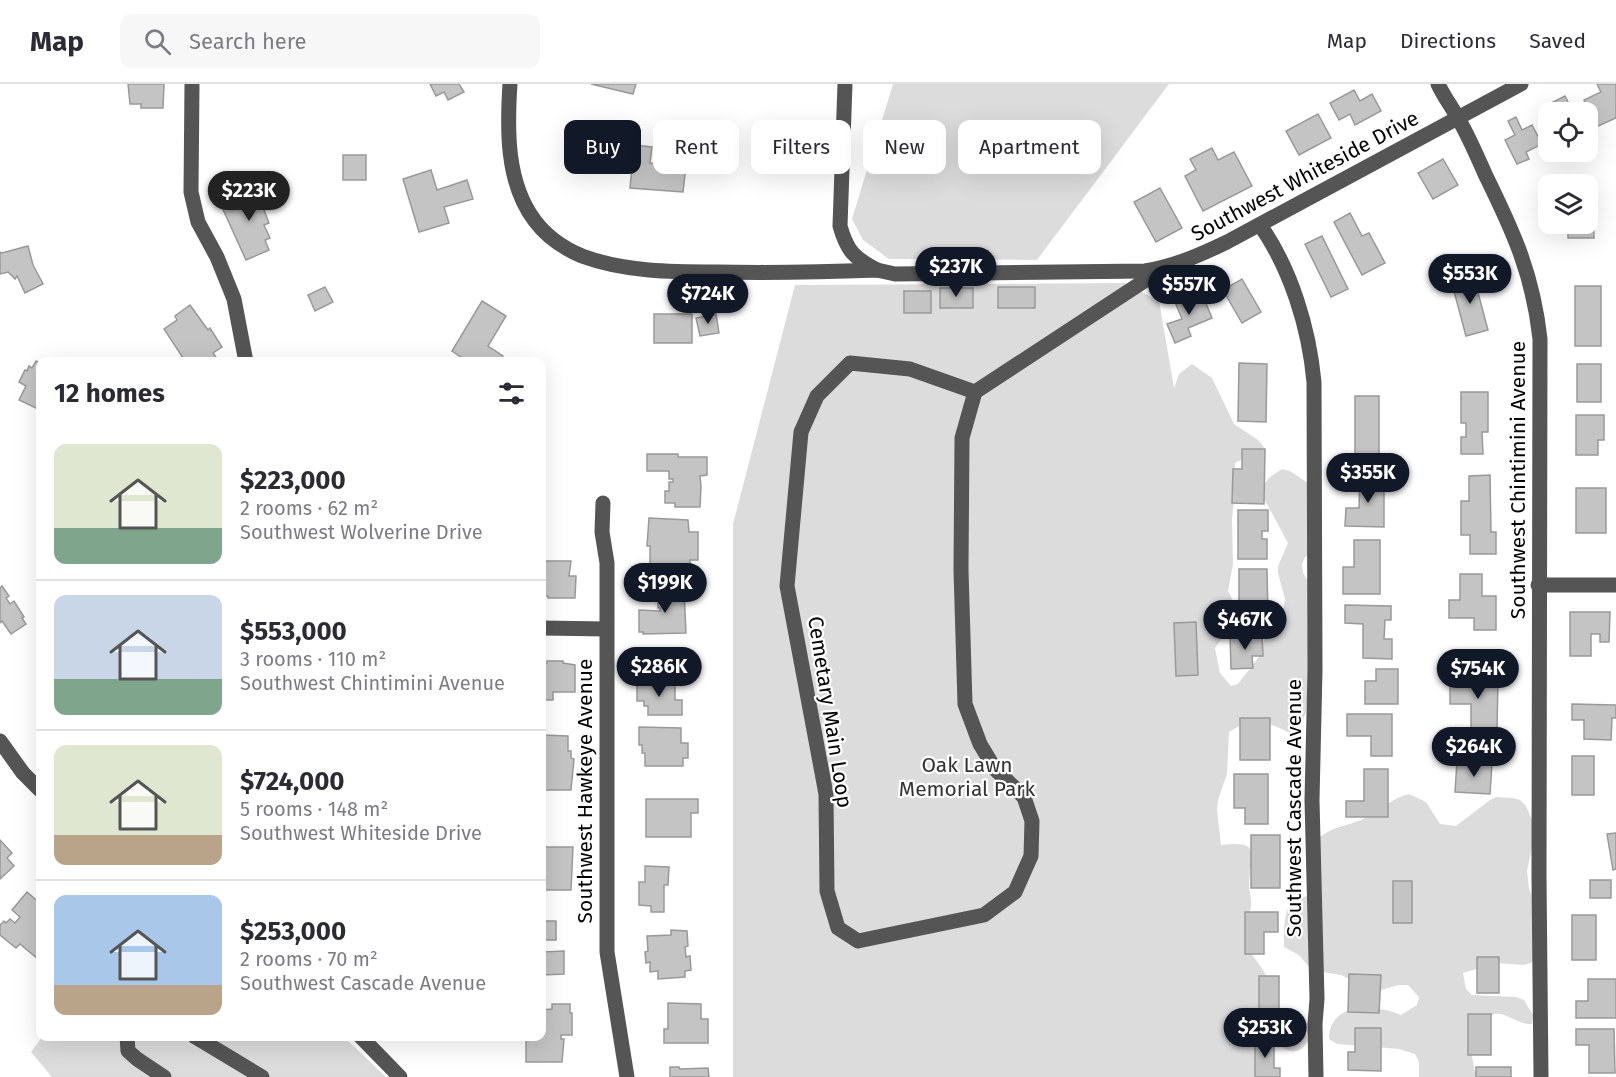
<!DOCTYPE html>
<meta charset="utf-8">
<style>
body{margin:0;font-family:"Fira Sans",sans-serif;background:#f7f7f7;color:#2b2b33;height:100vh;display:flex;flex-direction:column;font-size:22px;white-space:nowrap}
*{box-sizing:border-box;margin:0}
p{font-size:20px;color:#7c7c81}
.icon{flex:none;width:33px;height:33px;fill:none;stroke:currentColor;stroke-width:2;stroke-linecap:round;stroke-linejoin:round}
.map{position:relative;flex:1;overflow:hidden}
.side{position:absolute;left:36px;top:273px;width:510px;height:684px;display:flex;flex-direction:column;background:#fff;border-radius:12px;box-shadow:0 6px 24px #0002}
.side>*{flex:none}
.top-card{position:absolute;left:564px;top:36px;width:570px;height:54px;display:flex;gap:12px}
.controls{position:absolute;left:1538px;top:18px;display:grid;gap:12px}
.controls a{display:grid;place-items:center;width:60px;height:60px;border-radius:12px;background:#fff;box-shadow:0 6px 24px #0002;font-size:30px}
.price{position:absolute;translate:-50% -51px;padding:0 14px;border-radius:21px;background:#111827;color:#fff;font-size:20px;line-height:39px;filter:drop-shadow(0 2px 3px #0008)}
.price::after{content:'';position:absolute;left:50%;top:36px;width:18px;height:14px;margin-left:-9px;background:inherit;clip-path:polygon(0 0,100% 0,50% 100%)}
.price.selected{background:#222;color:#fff}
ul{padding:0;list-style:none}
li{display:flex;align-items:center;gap:18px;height:150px;padding:0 18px}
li+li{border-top:2px solid #e1e1e2}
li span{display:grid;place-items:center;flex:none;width:168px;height:120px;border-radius:12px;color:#555}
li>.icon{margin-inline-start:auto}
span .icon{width:72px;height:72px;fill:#fffc;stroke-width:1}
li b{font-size:26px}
h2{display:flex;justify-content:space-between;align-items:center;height:72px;padding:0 18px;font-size:26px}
.chip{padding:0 21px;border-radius:12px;background:#fff;box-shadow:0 6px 24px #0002;font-size:21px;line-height:54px}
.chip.selected{background:#111827;color:#fff}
header{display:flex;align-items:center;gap:36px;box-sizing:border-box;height:84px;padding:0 30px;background:#fff;border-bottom:2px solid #e1e1e2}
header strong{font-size:28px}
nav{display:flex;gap:33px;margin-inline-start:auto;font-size:21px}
.search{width:420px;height:54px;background:#f7f7f7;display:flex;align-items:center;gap:15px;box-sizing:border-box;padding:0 21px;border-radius:12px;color:#7c7c81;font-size:22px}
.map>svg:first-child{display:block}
</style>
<header>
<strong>Map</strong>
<div class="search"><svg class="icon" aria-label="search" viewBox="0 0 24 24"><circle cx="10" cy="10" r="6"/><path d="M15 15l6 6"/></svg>Search here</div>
<nav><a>Map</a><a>Directions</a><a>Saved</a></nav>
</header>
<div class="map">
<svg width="1616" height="993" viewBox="0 0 1616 993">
<rect width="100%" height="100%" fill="#fff"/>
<g fill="#dcdcdc">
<polygon points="893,0 1169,0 1037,176 889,175 863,156 852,135"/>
<path d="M1125,199l34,18 15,87 5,-14 13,-10 20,14 22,46 24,16 6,7 -5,8 -16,4 -8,4v27l-3,29 1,45 -5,27c8,14 11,24 8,41l-13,5 -8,11 5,25 11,13 7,-2 20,-26 8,-23 18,-28 1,-8 -7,-26v-7l10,-23 -27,-50c3,-13 10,-17 21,-24l8,2 21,14 1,68 -7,4 -3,7 1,9 9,14 -2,89 -4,37 -8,17 -8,3c-25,-12 -37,-17 -61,-1l-2,42 -9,26 -1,10 4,35c45,-6 28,13 28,41 0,6 3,12 2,18 0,13 -8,24 -5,37 4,15 17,25 22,39 4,10 5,27 12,35 12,13 23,-1 28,26 -10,17 -21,10 -34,1l-14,4v31h-527v-553l62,-239z"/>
<path d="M1409,710l17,8 14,22 16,2 34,-26 6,-3 17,1 7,2 6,6 10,23 -9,42 2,18 10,24 -2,44 -6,6 -8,2 -26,-2 -34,10 3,16 6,6 44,2 8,3 9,15 -1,9c-14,1 -26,-12 -37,-10 -9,2 -18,11 -25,16l-1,11 6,31 11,5h-67v-15l-4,-8 -16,-5 -62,-5 -8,-5c0,-38 47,-35 72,-24l16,-10 2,-8 -11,-12h-9l-18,5h-9l-31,-15 -25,-4 -7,-4 -10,-12 -15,-8c0,-16 -1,-34 9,-48l16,-3 11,-59c16,-12 26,-10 43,-18 17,-7 29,-22 46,-25z"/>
<polygon points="42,953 344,953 386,993 52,993 31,968"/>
</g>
<g fill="#c4c4c4" stroke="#999" stroke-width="1.5">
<polygon points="128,0 164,0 163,24 141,24 141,20 130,20"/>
<polygon points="430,0 459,0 464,8 448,16 444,8 436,12"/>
<polygon points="591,0 636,0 633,10"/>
<polygon points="1597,0 1616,0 1616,34 1596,43 1584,16 1601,8"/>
<polygon points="1354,6 1360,17 1372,10 1381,27 1355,41 1350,30 1339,36 1330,19"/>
<polygon points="1565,12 1573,28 1548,28 1545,22"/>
<polygon points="1318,30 1331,54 1299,71 1286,47"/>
<polygon points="1516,33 1522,46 1532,41 1542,60 1526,68 1529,75 1517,80 1505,56 1515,51 1508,37"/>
<polygon points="634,61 652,63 650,79 686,82 683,108 630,104"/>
<polygon points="1212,64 1218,76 1234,68 1252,102 1203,127 1185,92 1196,86 1190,75"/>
<rect x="343" y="71" width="23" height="25"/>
<polygon points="1443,75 1458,101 1433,115 1418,89"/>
<polygon points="431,86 437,106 467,96 473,115 444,123 449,139 419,148 403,95"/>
<polygon points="1160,104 1182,144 1156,158 1134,118"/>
<polygon points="261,105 269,124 264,126 269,139 264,141 270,154 265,156 269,166 246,176 220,119"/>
<polygon points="1587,115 1593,115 1594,154 1568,154 1568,140 1587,140"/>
<polygon points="1350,129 1362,152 1369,149 1385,179 1362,191 1334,138"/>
<polygon points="1322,152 1348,205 1331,213 1305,160"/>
<polygon points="28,162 33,181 43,200 25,209 17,192 15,195 8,188 0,190 0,168 2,169"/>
<polygon points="1473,190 1488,246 1466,252 1451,196"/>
<polygon points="1242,195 1261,228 1242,239 1223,206"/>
<rect x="1575" y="202" width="26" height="60"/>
<polygon points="325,203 333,218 315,227 308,211"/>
<rect x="998" y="203" width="37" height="21"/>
<rect x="940" y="204" width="33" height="20"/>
<rect x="904" y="207" width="27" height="22"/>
<polygon points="1201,207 1212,234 1188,244 1191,252 1175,259 1167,240 1182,235 1175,218"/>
<polygon points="482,217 506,232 488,262 503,272 500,278 468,278 452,267"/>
<polygon points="190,221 208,246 210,244 222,263 213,269 218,276 215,278 185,277 164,245 177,236 175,232"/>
<rect x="654" y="230" width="38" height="29"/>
<polygon points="716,230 719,249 700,252 696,234"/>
<polygon points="36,277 40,279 40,321 38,325 19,316 26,302 19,298 25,286 27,287 29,282 32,284"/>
<polygon points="1239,279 1267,280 1266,338 1238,337"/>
<rect x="1577" y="280" width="24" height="38"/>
<polygon points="1461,308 1488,308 1488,348 1482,348 1483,370 1461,370 1461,353 1466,353 1466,339 1461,339"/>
<rect x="1355" y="312" width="24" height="58"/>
<polygon points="1576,331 1604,331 1604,356 1598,356 1598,371 1576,371"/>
<polygon points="1242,365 1265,365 1264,420 1232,419 1233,385 1242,385"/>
<polygon points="647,370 678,370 678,373 707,373 707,391 700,392 701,402 700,423 675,423 675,419 665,419 665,407 669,407 669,398 673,398 673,395 669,395 669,387 647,387"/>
<polygon points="1490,391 1491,448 1496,448 1496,470 1470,470 1470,451 1461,451 1461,417 1469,417 1469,392"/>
<polygon points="1360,392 1384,392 1384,443 1345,442 1346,424 1359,424"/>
<rect x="1576" y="404" width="30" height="45"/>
<polygon points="1238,426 1268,426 1268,447 1262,447 1262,455 1267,455 1267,475 1238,475"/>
<polygon points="649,434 688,436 689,448 698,448 698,476 690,476 690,490 654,490 654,485 650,485 650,462 647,462"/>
<polygon points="1354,456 1380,456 1380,510 1343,510 1343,483 1354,483"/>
<polygon points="542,477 571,477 569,492 576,492 575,514 548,514 548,512 542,512"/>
<polygon points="1239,485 1267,485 1268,532 1239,533"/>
<polygon points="1460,490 1482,490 1482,512 1496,512 1496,546 1474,546 1474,534 1449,534 1449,516 1460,516"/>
<polygon points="2,502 9,512 6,514 10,520 14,517 24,533 22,534 26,540 11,550 2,537 0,539 0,504"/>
<polygon points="658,505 684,506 686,549 643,550 643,548 639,548 639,526 660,527 660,524 658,524"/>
<polygon points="1345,521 1391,522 1391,536 1385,536 1384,555 1392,555 1392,575 1363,574 1363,540 1345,539"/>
<polygon points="1570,528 1610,528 1609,558 1600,558 1600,550 1591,550 1591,572 1570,572"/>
<polygon points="1196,538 1198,591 1176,592 1174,539"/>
<polygon points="1262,551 1263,572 1252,572 1253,584 1231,585 1230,552"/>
<rect x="638" y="574" width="24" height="21"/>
<polygon points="547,577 563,577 563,579 575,581 575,608 553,608 553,616 542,616 542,579 547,579"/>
<polygon points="1376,585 1398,585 1398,620 1365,620 1365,597 1376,597"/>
<polygon points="1450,595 1498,595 1497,645 1471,645 1471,620 1450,620"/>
<polygon points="637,597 675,597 675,616 682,616 682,631 648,631 648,622 644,622 644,617 637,617"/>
<polygon points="1572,620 1616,621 1616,634 1612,634 1611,656 1584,655 1584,636 1572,636"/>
<polygon points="1347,630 1392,630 1392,672 1371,672 1371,652 1347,652"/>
<rect x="1240" y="634" width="30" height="42"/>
<polygon points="639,643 681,644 681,659 688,659 688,674 683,674 683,682 645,682 645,669 642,669 642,661 639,661"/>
<polygon points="542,651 568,652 568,667 571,667 571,674 574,675 571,706 542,706"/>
<rect x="1572" y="672" width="22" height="39"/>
<polygon points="1457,677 1492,679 1490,710 1455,708"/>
<polygon points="1364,685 1388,685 1388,733 1346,733 1346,717 1364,717"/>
<polygon points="1234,690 1268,690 1268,740 1245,740 1245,724 1234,724"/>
<polygon points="646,715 698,715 698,729 691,729 691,753 646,753"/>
<polygon points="1616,749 1616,785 1613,786 1607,750"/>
<rect x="1251" y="751" width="29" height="53"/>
<polygon points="0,756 12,769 7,774 14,782 0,795"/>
<polygon points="542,763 573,763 571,806 542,806"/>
<polygon points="645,782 669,783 668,801 664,801 664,828 651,828 651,822 639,821 639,798 645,798"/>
<rect x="1590" y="796" width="21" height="18"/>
<rect x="1393" y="797" width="19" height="42"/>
<polygon points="27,808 40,819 39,876 20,860 16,864 0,851 0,841 4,837 6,839 10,835 15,839 20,833 12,826"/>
<polygon points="1245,828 1278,828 1278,848 1264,848 1264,870 1245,870"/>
<rect x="1572" y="831" width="24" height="45"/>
<polygon points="542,837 556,837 556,856 543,856 543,868 564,867 564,890 542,891"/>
<polygon points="671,846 687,847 688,862 685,863 686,873 690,872 691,886 685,887 685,893 658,895 658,887 650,888 650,878 646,879 645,868 648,867 647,852 671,851"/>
<rect x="1477" y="873" width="22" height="36"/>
<polygon points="1349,890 1381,891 1379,929 1348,928"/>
<rect x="1259" y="892" width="20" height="44"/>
<polygon points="1588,895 1616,895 1616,934 1576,934 1576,917 1588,917"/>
<polygon points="668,919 701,920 701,935 708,935 708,959 664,959 664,945 668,945"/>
<polygon points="552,920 570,920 570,929 572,929 572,951 561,951 561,955 564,955 562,978 526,978 526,952 542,952 542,926 552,925"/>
<rect x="1468" y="930" width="23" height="41"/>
<polygon points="1355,944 1381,944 1381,987 1348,986 1348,968 1355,968"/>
<polygon points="1576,945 1614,945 1615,989 1589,989 1589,961 1576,961"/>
<polygon points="1255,956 1274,956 1274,984 1280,984 1280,993 1255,993"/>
<polygon points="670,983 679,983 680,985 708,984 709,993 670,993"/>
<rect x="1476" y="983" width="35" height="10"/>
</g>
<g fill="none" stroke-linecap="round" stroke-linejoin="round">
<g stroke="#555" stroke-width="15">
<polyline points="192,0 191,108 198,138 217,173 234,215 246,278"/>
<path d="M510,0c-3,45 -4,99 25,137 12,16 28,27 47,35 43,16 90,16 135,16 54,1 107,0 160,-2l18,4 250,-3c30,-5 55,-16 82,-29l294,-158"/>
<path d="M845,0l-5,142c7,25 14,32 37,44"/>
<path d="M1438,0c6,13 14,23 21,36 10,17 18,36 26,54 28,57 48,100 55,165l-1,538 2,200"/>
<path d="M1260,141c31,44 49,103 54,157l1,288 -3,130 5,199 -2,25 1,53"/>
<polyline points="975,308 910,285 850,279 817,312 801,348 787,502 826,710 827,807 838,844 858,857 984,831 1015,808 1031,772 1032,737 1024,713 995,685 980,660 965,620 961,486 962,354 975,308 1164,184"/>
<polyline points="603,419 602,448 607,479 607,868 627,993"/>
<polyline points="1538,501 1616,501"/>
<polyline points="542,544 606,545"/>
<polyline points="0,657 23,689 40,706"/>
<polyline points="127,952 128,967 137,975 164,993"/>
<polyline points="194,952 262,993"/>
<polyline points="360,952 400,993"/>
</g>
</g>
<g text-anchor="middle" stroke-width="4.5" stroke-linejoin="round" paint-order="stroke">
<g font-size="21" fill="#000" stroke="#fff">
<text transform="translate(1305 92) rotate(-28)" y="7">Southwest Whiteside Drive</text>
<text transform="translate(1518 396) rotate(-90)" y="7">Southwest Chintimini Avenue</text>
<text transform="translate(830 628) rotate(81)" y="7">Cemetary Main Loop</text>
<text transform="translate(585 707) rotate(-90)" y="7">Southwest Hawkeye Avenue</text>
<text transform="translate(1294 724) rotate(-90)" y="7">Southwest Cascade Avenue</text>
</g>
<g font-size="21" fill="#333" stroke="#fff">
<text x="967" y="688">Oak Lawn<tspan x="967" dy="24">Memorial Park</tspan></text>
</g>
</g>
</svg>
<div class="controls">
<a><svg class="icon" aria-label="locate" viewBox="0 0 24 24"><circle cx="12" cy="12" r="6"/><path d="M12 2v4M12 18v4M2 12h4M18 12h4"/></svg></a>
<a><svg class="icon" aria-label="layers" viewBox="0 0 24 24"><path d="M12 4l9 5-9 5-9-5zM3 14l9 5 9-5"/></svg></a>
</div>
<b class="price selected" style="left:249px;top:138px">$223K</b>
<b class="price" style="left:956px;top:214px">$237K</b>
<b class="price" style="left:1470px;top:221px">$553K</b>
<b class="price" style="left:1189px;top:232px">$557K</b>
<b class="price" style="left:708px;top:241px">$724K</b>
<b class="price" style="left:1368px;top:420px">$355K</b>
<b class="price" style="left:665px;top:530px">$199K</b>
<b class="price" style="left:1245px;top:567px">$467K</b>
<b class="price" style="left:659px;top:614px">$286K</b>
<b class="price" style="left:1478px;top:616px">$754K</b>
<b class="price" style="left:1474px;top:694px">$264K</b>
<b class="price" style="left:1265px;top:975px">$253K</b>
<div class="top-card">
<a class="chip selected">Buy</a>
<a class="chip">Rent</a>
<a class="chip">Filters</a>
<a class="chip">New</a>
<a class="chip">Apartment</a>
</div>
<section class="side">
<h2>12 homes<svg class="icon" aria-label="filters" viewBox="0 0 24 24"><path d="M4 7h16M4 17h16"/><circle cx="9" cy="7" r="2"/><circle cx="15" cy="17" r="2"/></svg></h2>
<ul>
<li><span style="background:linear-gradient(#dfe7d0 70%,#7fa58c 0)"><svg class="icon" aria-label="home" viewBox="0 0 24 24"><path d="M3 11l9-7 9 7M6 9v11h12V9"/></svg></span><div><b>$223,000</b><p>2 rooms · 62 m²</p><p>Southwest Wolverine Drive</p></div></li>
<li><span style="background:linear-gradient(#c9d6e8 70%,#7fa58c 0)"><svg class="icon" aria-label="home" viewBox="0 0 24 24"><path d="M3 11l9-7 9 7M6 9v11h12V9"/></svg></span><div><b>$553,000</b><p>3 rooms · 110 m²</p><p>Southwest Chintimini Avenue</p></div></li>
<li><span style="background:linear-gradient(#dfe7d0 75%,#b9a48a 0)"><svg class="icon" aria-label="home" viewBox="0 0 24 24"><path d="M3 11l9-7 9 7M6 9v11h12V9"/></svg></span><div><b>$724,000</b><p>5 rooms · 148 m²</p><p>Southwest Whiteside Drive</p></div></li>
<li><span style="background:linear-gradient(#a9c7e8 75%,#b9a48a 0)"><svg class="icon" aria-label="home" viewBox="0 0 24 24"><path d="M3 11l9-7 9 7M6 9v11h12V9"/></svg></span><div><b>$253,000</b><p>2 rooms · 70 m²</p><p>Southwest Cascade Avenue</p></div></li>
</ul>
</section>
</div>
